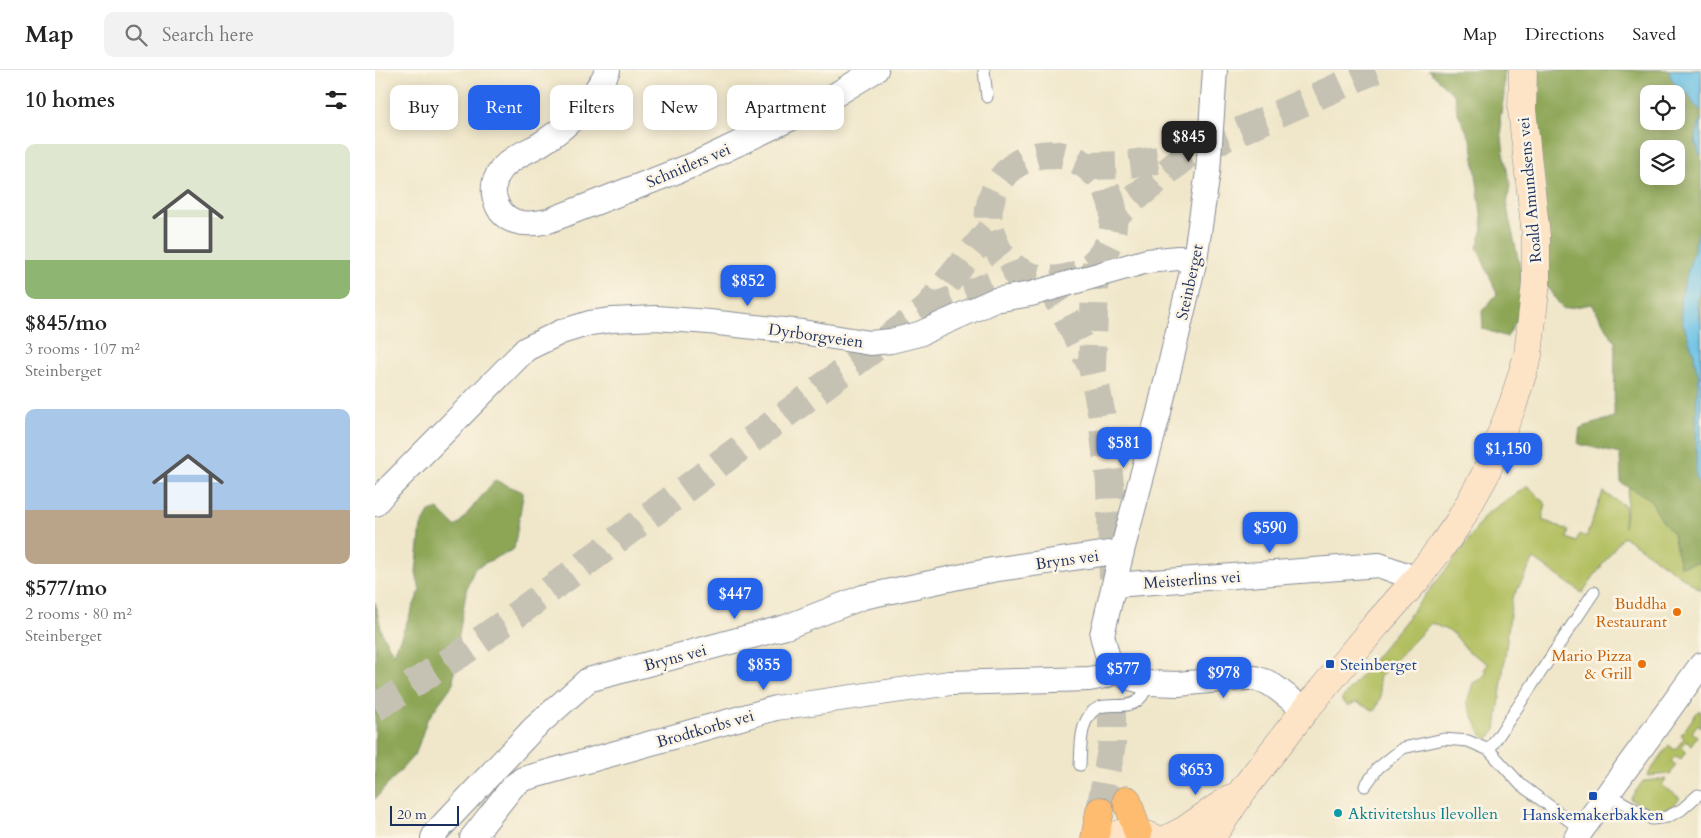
<!DOCTYPE html>
<meta charset="utf-8">
<style>
body{margin:0;font-family:Cardo,serif;background:#f2f2f2;color:#222;height:100vh;display:flex;flex-direction:column;font-size:19px;white-space:nowrap}
*{box-sizing:border-box;margin:0}
p{font-size:16px;color:#767676}
.icon{flex:none;width:28px;height:28px;fill:none;stroke:currentColor;stroke-width:2;stroke-linecap:round;stroke-linejoin:round}
.map{position:relative;flex:1;overflow:hidden}
.side{display:flex;flex-direction:column;background:#fff;width:375px}
.side>*{flex:none}
.guide{position:absolute;left:15px;top:15px;width:475px;height:45px;display:flex;gap:10px}
.controls{position:absolute;left:1265px;top:15px;display:grid;gap:10px}
.controls a{display:grid;place-items:center;width:45px;height:45px;border-radius:10px;background:#fff;box-shadow:0 2px 12px #0003;font-size:25px}
.scale{position:absolute;left:15px;bottom:12px;width:69px;box-sizing:border-box;padding-left:5px;border:2px solid #1b2f5e;border-top:0;font-size:14px;line-height:18px;white-space:nowrap;color:#1b2f5e;-webkit-text-stroke:4px #fcf5e5;paint-order:stroke}
.price{position:absolute;translate:-50% -42px;padding:0 11px;border-radius:10px;background:#2563eb;color:#fff;font-size:16px;line-height:32px;filter:drop-shadow(0 1px 2px #0008)}
.price::after{content:'';position:absolute;left:50%;top:30px;width:15px;height:11px;margin-left:-8px;background:inherit;clip-path:polygon(0 0,100% 0,50% 100%)}
.price.active{background:#222;color:#fff}
ul{padding:0;list-style:none}
li{display:grid;align-content:center;gap:10px;height:265px;padding:0 25px}
li span{display:grid;place-items:center;height:155px;border-radius:10px;color:#555}
li>.icon{margin-inline-start:auto}
span .icon{width:90px;height:90px;fill:#fffc;stroke-width:1}
li b{font-size:21px}
h2{display:flex;justify-content:space-between;align-items:center;height:60px;padding:0 25px;font-size:21px}
.tag{padding:0 18px;border-radius:10px;background:#fff;box-shadow:0 2px 12px #0003;font-size:18px;line-height:45px}
.tag.active{background:#2563eb;color:#fff}
header{display:flex;align-items:center;gap:30px;box-sizing:border-box;height:70px;padding:0 25px;background:#fff;border-bottom:1px solid #e0e0e0}
header strong{font-size:24px}
nav{display:flex;gap:28px;margin-inline-start:auto;font-size:18px}
.search{width:350px;height:45px;background:#f2f2f2;display:flex;align-items:center;gap:12px;box-sizing:border-box;padding:0 18px;border-radius:10px;color:#767676;font-size:19px}
main{display:flex;flex:1;min-height:0}
.map>svg:first-child{display:block}
</style>
<header>
<strong>Map</strong>
<div class="search"><svg class="icon" aria-label="search" viewBox="0 0 24 24"><circle cx="10" cy="10" r="6"/><path d="M15 15l6 6"/></svg>Search here</div>
<nav><a>Map</a><a>Directions</a><a>Saved</a></nav>
</header>
<main>
<section class="side">
<h2>10 homes<svg class="icon" aria-label="filters" viewBox="0 0 24 24"><path d="M4 7h16M4 17h16"/><circle cx="9" cy="7" r="2"/><circle cx="15" cy="17" r="2"/></svg></h2>
<ul>
<li><span style="background:linear-gradient(#dfe7d0 75%,#8fb573 0)"><svg class="icon" aria-label="home" viewBox="0 0 24 24"><path d="M3 11l9-7 9 7M6 9v11h12V9"/></svg></span><div><b>$845/mo</b><p>3 rooms · 107 m²</p><p>Steinberget</p></div></li>
<li><span style="background:linear-gradient(#a9c7e8 65%,#b9a48a 0)"><svg class="icon" aria-label="home" viewBox="0 0 24 24"><path d="M3 11l9-7 9 7M6 9v11h12V9"/></svg></span><div><b>$577/mo</b><p>2 rooms · 80 m²</p><p>Steinberget</p></div></li>
</ul>
</section>
<div class="map">
<svg width="1326" height="768" viewBox="0 0 1326 768">
<rect width="100%" height="100%" fill="#fcf5e5"/>
<filter id="ink" filterUnits="userSpaceOnUse"><feTurbulence type="fractalNoise" baseFrequency=".02" numOctaves="2"/><feDisplacementMap in="SourceGraphic" scale="10" xChannelSelector="R" yChannelSelector="G"/><feConvolveMatrix kernelMatrix="1 2 1 2 8 2 1 2 1" color-interpolation-filters="sRGB"/></filter>
<filter id="wash" filterUnits="userSpaceOnUse"><feTurbulence type="fractalNoise" baseFrequency=".0096" numOctaves="4" result="noise"/><feDisplacementMap in="SourceGraphic" scale="20" xChannelSelector="R" yChannelSelector="G"/><feGaussianBlur stdDeviation="1.12" result="paint"/><feColorMatrix in="noise" values="0 0 0 0 0 0 0 0 0 0 0 0 0 0 0 0 0 1.4 0 .05"/><feComposite in="paint" operator="in"/></filter>
<g filter="url(#wash)">
<rect width="100%" height="100%" fill="#f0e7ca"/>
<g fill="#b2bf61" stroke="#667760" fill-rule="evenodd">
<path d="M1161,0h165v520l-78,-54 -41,57 -48,-34 -22,40 -16,131 -9,10 -7,-7 -13,-31 6,-19 9,-5 5,-6 -3,-2 4,-6 -20,-13 -15,-18 -22,-10 -52,55 2,18 -6,15 -19,-9 -8,4 -7,-6 120,-149 25,-37 42,-28 18,18 -4,16 27,10 -2,8 9,4 3,-8 7,3 17,-45 22,14 -1,21 9,-76 -11,-167 -69,13 -3,-72zM1274,24h27v27h-27zM1274,79h27v27h-27z"/>
<polygon points="1323,641 1326,641 1326,658 1322,655 1317,662 1322,666 1316,675 1311,671 1306,677 1311,681 1306,689 1301,686 1296,691 1301,695 1295,704 1272,706 1294,675 1300,680 1309,668 1306,665"/>
<path d="M1291,709l-4,6 18,13c-16,20 -31,12 -50,1l13,-18z"/>
</g>
<g fill="#8da657" stroke="#546a5a" fill-rule="evenodd">
<polygon points="1053,0 1129,0 1129,25 1125,48 1129,86 1135,114 1132,137 1147,207 1147,241 1132,267 1108,259 1107,241 1122,224 1102,177 1108,159 1097,73 1082,41 1080,26"/>
<path d="M1153,0h173v486l-2,7 -19,3 -7,-32 -12,-15 -12,-21 -28,-15 -1,-29 -42,-10 2,-16 34,-11 1,-75 -23,-38 -29,5 -16,-22zM1274,24h27v27h-27zM1274,79h27v27h-27z"/>
<polygon points="120,410 148,422 148,426 139,479 100,498 92,517 81,582 78,614 52,650 41,683 0,729 0,532 7,564 19,584 45,520 41,502 46,456 54,442 63,439 81,457"/>
</g>
<g fill="#67c0e5" stroke="#4178a2">
<polygon points="1294,0 1326,0 1326,41 1319,34 1313,24 1303,17 1296,8"/>
<polygon points="1326,48 1326,85 1324,84 1321,72 1322,64"/>
<polygon points="1326,155 1326,210 1322,232 1326,255 1326,420 1321,406 1322,323 1324,306 1320,293 1319,284 1307,250 1305,230"/>
</g>
</g>
<g filter="url(#ink)">
<g fill="none" stroke-linecap="round" stroke-linejoin="round">
<g stroke="#c5c2b4" stroke-width="28" stroke-dasharray="28 14" stroke-linecap="butt">
<polyline points="713,96 747,95 811,86"/>
<path d="M739,146c-7,-73 -102,-85 -123,-16 -3,10 -4,23 0,33 4,12 9,24 20,32 32,26 81,16 98,-23 4,-9 4,-17 5,-26l73,-61 188,-85"/>
<polyline points="721,192 717,297 726,341 735,413 738,508"/>
<polyline points="670,210 685,234 716,295"/>
<polyline points="551,240 647,203"/>
<polyline points="0,638 84,585 134,550 551,240 573,211 615,160"/>
<polyline points="725,741 737,674 737,578"/>
</g>
<g stroke="#868b94" stroke-width="13">
<g id="lane">
<polyline points="609,0 612,27"/>
<polyline points="1114,680 1219,522"/>
<path d="M705,695c1,-14 0,-33 7,-46 16,-30 49,6 61,-36"/>
<polyline points="990,716 1003,698 1028,678 1069,669 1093,671 1114,680 1146,715 1207,760"/>
<polyline points="1233,724 1277,749 1292,747 1306,740 1323,725"/>
</g>
</g>
<g stroke="#868b94" stroke-width="26">
<g id="street">
<path d="M233,0c-3,7 -8,13 -12,20 -16,24 -32,39 -57,55 -13,7 -29,13 -38,25 -7,9 -9,18 -6,29 7,26 31,27 53,22l145,-56 124,-59 59,-36"/>
<polyline points="840,0 833,102 820,189 784,342 747,481 727,565 733,588 741,600 752,607 773,613 803,614 866,608 880,608 892,612 900,617 930,640"/>
<polyline points="0,434 10,422 151,279 186,262 215,253 237,250 281,248 334,252 427,262 495,273 516,271 544,264 620,230 656,224 772,191 803,188 820,189"/>
<polyline points="739,515 1004,495 1042,509"/>
<polyline points="58,768 61,762 159,658 213,610 411,557 488,527 617,500 747,481"/>
<polyline points="97,768 138,716 148,709 401,638 575,613 714,609 730,606 741,600"/>
<polyline points="1201,768 1326,595"/>
</g>
</g>
<g stroke="#868b94" stroke-width="29">
<g id="secondary">
<path d="M734,768c15,-7 29,-7 45,0"/>
<polyline points="794,768 810,760 856,728"/>
<polyline points="836,768 868,720 930,640 1001,555 1042,509 1067,476 1084,452 1110,405 1138,334 1153,285 1161,213 1161,166 1147,40 1148,0"/>
</g>
</g>
<g stroke="#868b94" stroke-width="29">
<g id="highway">
<polyline points="752,730 763,763"/>
<polyline points="720,768 725,741"/>
</g>
</g>
<use href="#lane" stroke="#fff" stroke-width="11"/>
<use href="#street" stroke="#fff" stroke-width="24"/>
<use href="#secondary" stroke="#fee4c6" stroke-width="28"/>
<use href="#highway" stroke="#fdbc70" stroke-width="28"/>
</g>
</g>
<g fill="#e8710a" stroke="#fcf5e5" stroke-width="2">
<circle cx="1302" cy="542" r="5"/>
<circle cx="1267" cy="594" r="5"/>
</g>
<g fill="#1a4fb4" stroke="#fcf5e5" stroke-width="2">
<rect x="950" y="589" width="10" height="10" rx="2.5"/>
<rect x="1213" y="721" width="10" height="10" rx="2.5"/>
</g>
<circle fill="#0f9aa8" stroke="#fcf5e5" stroke-width="2" cx="963" cy="743" r="5"/>
<g text-anchor="middle" stroke-width="5" stroke-linejoin="round" paint-order="stroke">
<g font-size="16" fill="#1b2f5e" stroke="#fcf5e5">
<text transform="translate(313 95) rotate(-23)" y="6">Schnitlers vei</text>
<text transform="translate(1154 120) rotate(-95)" y="6">Roald Amundsens vei</text>
<text transform="translate(814 212) rotate(-78)" y="6">Steinberget</text>
<text transform="translate(441 265) rotate(8)" y="6">Dyrborgveien</text>
<text transform="translate(692 489) rotate(-8)" y="6">Bryns vei</text>
<text transform="translate(817 509) rotate(-4)" y="6">Meisterlins vei</text>
<text transform="translate(300 587) rotate(-15)" y="6">Bryns vei</text>
<text transform="translate(330 658) rotate(-16)" y="6">Brodtkorbs vei</text>
</g>
<g font-size="16" fill="#c56008" stroke="#fcf5e5" text-anchor="end">
<text x="1292" y="539">Buddha<tspan x="1292" dy="18">Restaurant</tspan></text>
<text x="1257" y="591">Mario Pizza<tspan x="1257" dy="18">&amp; Grill</tspan></text>
</g>
<g font-size="16" fill="#164399" stroke="#fcf5e5" text-anchor="start">
<text x="965" y="600">Steinberget</text>
<text x="1218" y="750" text-anchor="middle">Hanskemakerbakken</text>
</g>
<g font-size="16" fill="#0d838f" stroke="#fcf5e5" text-anchor="start">
<text x="973" y="749">Aktivitetshus Ilevollen</text>
</g>
</g>
</svg>
<div class="controls">
<a><svg class="icon" aria-label="locate" viewBox="0 0 24 24"><circle cx="12" cy="12" r="6"/><path d="M12 2v4M12 18v4M2 12h4M18 12h4"/></svg></a>
<a><svg class="icon" aria-label="layers" viewBox="0 0 24 24"><path d="M12 4l9 5-9 5-9-5zM3 14l9 5 9-5"/></svg></a>
</div>
<div class="scale">20 m</div>
<b class="price active" style="left:814px;top:93px">$845</b>
<b class="price" style="left:373px;top:237px">$852</b>
<b class="price" style="left:749px;top:399px">$581</b>
<b class="price" style="left:1133px;top:405px">$1,150</b>
<b class="price" style="left:895px;top:484px">$590</b>
<b class="price" style="left:360px;top:550px">$447</b>
<b class="price" style="left:389px;top:621px">$855</b>
<b class="price" style="left:748px;top:625px">$577</b>
<b class="price" style="left:849px;top:629px">$978</b>
<b class="price" style="left:821px;top:726px">$653</b>
<div class="guide">
<a class="tag">Buy</a>
<a class="tag active">Rent</a>
<a class="tag">Filters</a>
<a class="tag">New</a>
<a class="tag">Apartment</a>
</div>
</div>
</main>
